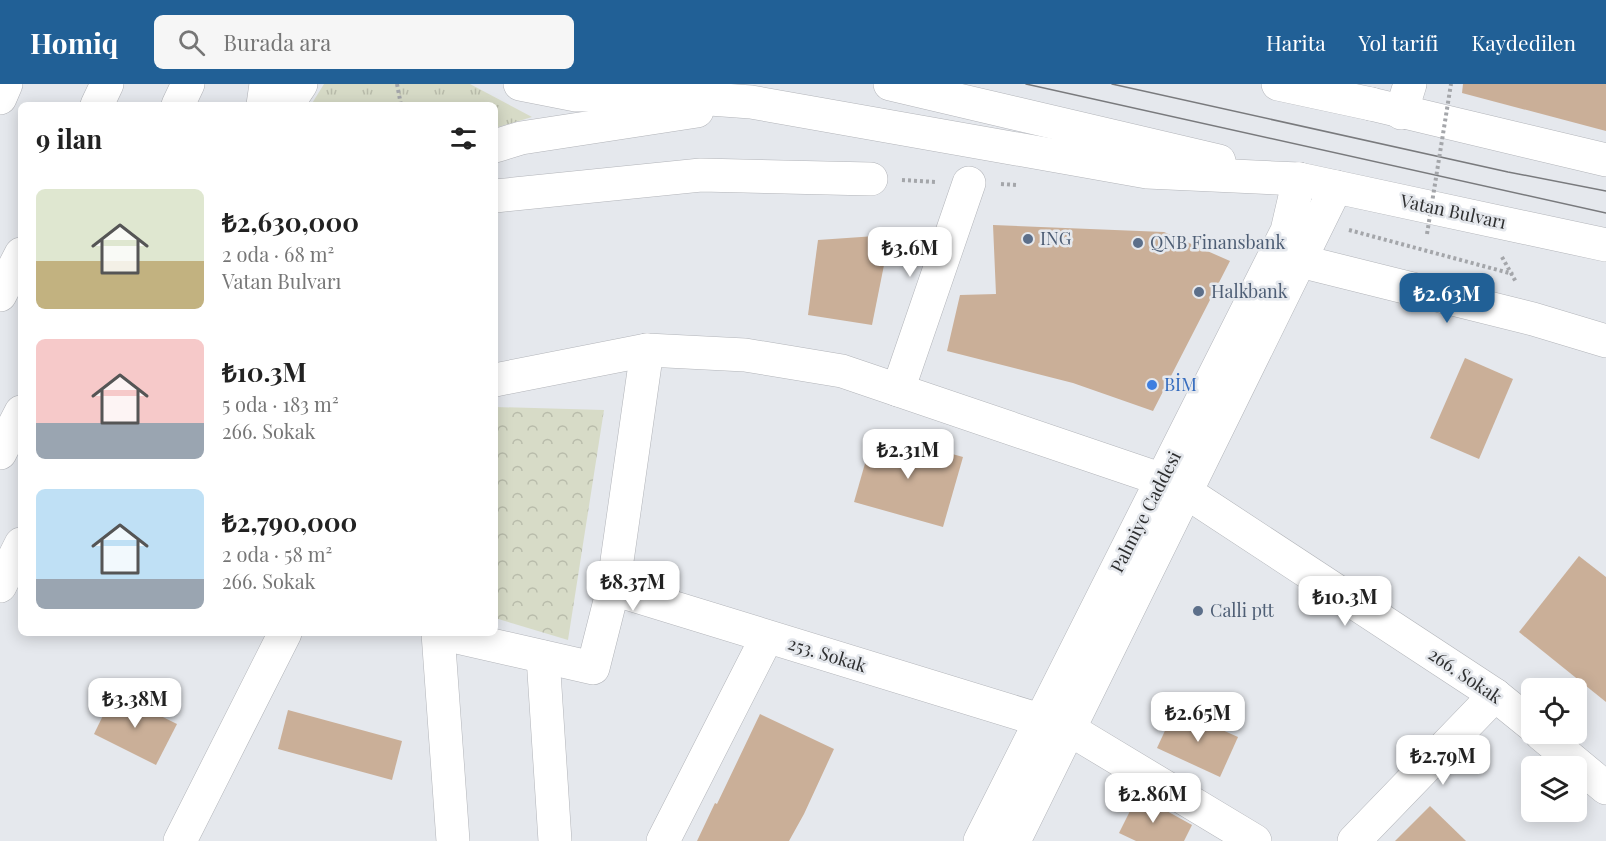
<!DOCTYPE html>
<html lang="tr">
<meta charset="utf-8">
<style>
body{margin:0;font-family:"Playfair Display",serif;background:#f6f6f6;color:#222;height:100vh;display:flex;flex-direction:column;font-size:22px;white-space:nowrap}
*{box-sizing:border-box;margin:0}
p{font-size:20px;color:#767676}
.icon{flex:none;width:33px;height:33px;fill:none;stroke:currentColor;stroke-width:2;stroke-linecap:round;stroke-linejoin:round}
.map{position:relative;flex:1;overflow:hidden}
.sheet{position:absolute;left:18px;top:18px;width:480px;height:534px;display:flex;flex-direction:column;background:#fff;border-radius:9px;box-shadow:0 3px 15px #0003}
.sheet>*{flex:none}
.tools{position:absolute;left:1521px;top:594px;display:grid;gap:12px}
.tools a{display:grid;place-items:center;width:66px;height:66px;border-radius:9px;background:#fff;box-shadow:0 3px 15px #0003;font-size:30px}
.price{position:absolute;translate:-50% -51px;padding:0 14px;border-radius:12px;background:#fff;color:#222;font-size:20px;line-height:39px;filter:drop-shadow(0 2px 3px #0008)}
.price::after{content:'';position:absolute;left:50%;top:36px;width:18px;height:14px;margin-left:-9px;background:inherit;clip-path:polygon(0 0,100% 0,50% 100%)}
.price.active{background:#216096;color:#fff}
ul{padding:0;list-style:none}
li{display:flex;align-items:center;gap:18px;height:150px;padding:0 18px}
li span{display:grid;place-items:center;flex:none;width:168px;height:120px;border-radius:9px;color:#555}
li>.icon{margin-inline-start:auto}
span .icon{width:72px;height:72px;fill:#fffc;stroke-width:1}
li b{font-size:26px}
h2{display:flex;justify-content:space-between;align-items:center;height:72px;padding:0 18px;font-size:26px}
header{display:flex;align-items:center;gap:36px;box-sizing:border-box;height:84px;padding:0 30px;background:#216096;color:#fff}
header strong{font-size:28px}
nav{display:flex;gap:33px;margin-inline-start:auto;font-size:21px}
.search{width:420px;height:54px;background:#f6f6f6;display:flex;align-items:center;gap:15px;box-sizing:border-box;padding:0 21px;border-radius:9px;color:#767676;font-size:22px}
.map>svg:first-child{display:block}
</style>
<header>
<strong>Homiq</strong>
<div class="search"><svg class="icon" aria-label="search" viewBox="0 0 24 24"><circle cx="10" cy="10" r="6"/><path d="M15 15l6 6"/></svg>Burada ara</div>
<nav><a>Harita</a><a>Yol tarifi</a><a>Kaydedilen</a></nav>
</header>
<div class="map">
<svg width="1606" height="757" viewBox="0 0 1606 757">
<defs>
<pattern id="grass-tufts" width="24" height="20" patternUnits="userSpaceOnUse" patternTransform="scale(1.5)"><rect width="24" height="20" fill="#d7dbc7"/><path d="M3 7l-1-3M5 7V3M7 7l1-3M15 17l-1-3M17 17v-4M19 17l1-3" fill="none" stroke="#b9bcab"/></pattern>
<pattern id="park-crowns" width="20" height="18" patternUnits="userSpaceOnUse" patternTransform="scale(1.5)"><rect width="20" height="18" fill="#d7dbc7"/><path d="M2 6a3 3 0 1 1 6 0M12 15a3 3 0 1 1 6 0" fill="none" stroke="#b9bcab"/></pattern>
</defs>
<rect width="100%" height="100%" fill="#e5e8ed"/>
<polygon fill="url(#grass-tufts)" points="324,0 470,0 532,33 495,44 495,21 311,21"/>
<polygon fill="url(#park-crowns)" points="495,323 604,326 568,556 495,534"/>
<g fill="#caaf98">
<polygon points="1463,0 1606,0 1606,47 1462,9"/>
<polygon points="993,141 1164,148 1230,177 1153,327 1073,299 947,267 960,211 996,210"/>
<polygon points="890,151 872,241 808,231 818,156"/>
<polygon points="1465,274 1513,295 1479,375 1430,354"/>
<polygon points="874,348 963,373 943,443 854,418"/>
<polygon points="1579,472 1606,493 1606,618 1519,548"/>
<polygon points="114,609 177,640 156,681 94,650"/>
<polygon points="1175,625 1238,653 1220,693 1157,664"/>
<polygon points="288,626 402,657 392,696 278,665"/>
<polygon points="760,630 834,665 804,730 789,757 697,757 715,719 717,720"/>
<polygon points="1138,711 1192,741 1184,757 1136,757 1119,749"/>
<polygon points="1430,722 1466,757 1395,757"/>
</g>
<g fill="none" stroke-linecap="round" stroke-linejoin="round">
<g stroke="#b2b4b9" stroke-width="34">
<g id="minor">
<polyline points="1401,29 1410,0"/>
<polyline points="495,112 701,91 871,95"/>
<polyline points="1300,177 1533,235 1606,257"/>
<polyline points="495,296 647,266 745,271 842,287 1163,396"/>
<polyline points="898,306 969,99"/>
<polyline points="1186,408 1495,611 1532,641"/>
<polyline points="613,505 1040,636"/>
<polyline points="438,549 453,757"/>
<polyline points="439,549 593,584 613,505 647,266"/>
<polyline points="543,573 555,757"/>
<polyline points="1069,645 1255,757"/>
<polyline points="1541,650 1606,704"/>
<polyline points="180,757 285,549"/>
<polyline points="663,757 767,553"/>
<polyline points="980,757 1287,147 1299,95"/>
<polyline points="1014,757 1336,103"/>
<polyline points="1354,757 1495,611"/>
</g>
</g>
<g stroke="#b2b4b9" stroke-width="34">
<g id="major">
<polyline points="1371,20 1606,76"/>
<polyline points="1299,95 1606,161"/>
<polyline points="1163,396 1186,408"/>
</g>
</g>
<g stroke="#b2b4b9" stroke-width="34">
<g id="highway">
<polyline points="520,0 576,11 641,10 751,18 1147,88 1299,95"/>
<polyline points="890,0 1219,77"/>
<polyline points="1278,0 1371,20"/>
<polyline points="0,14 6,0"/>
<polyline points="97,21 107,0"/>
<polyline points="178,21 188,0"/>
<polyline points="263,21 266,0"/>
<polyline points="287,21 301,0"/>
<polyline points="495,62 521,54 697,27"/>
<polyline points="0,211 21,170"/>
<polyline points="0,369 21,328"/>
<polyline points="0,502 21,460"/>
</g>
</g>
<g stroke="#a4a6aa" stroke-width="4" stroke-dasharray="3 3" stroke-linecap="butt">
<polyline points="397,0 401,21"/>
<polyline points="902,96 936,98"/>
<polyline points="1001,100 1017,101"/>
<polyline points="1349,146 1513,190"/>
<polyline points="1502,173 1516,198"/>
</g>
<use href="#minor" stroke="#fff" stroke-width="33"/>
<use href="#major" stroke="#fff" stroke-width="33"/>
<use href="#highway" stroke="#fff" stroke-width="33"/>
<g stroke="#797a7d" stroke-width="1.5">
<polyline points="1026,0 1606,129"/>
<polyline points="1112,0 1508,88 1606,107"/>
</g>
<polyline stroke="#a4a6aa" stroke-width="4" stroke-dasharray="3 3" stroke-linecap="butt" points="1427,150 1451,0"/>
</g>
<g fill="#5c6f8a" stroke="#e5e8ed" stroke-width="2">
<circle cx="1028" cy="155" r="6"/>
<circle cx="1138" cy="159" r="6"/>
<circle cx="1199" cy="208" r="6"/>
<circle cx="1198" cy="527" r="6"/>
</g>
<circle fill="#3f7fe0" stroke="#e5e8ed" stroke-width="2" cx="1152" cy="301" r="6"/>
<g text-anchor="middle" stroke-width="5" stroke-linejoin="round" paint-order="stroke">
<g font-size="18" fill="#2e2f30" stroke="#e5e8ed">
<text transform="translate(1453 128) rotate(12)" y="6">Vatan Bulvarı</text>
<text transform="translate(1146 428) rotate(-63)" y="6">Palmiye Caddesi</text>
<text transform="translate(827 571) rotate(17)" y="6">253. Sokak</text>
<text transform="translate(1465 592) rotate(34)" y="6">266. Sokak</text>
</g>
<g font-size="18" fill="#4e5e75" stroke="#e5e8ed" text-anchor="start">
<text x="1040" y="161">ING</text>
<text x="1150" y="165">QNB Finansbank</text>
<text x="1211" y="214">Halkbank</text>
<text x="1210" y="533">Calli ptt</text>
</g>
<g font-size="18" fill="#366cbe" stroke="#e5e8ed" text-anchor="start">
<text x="1164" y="307">BİM</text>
</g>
</g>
</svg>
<div class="tools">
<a><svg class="icon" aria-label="locate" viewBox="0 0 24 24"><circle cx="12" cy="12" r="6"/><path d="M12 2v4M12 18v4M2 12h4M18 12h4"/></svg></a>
<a><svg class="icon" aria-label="layers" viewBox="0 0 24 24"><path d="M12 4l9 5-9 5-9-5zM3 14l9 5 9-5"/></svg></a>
</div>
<b class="price" style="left:910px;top:194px">₺3.6M</b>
<b class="price active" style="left:1447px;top:240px">₺2.63M</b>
<b class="price" style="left:908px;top:396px">₺2.31M</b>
<b class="price" style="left:633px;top:528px">₺8.37M</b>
<b class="price" style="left:1345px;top:543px">₺10.3M</b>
<b class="price" style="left:135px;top:645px">₺3.38M</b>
<b class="price" style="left:1198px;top:659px">₺2.65M</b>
<b class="price" style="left:1443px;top:702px">₺2.79M</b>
<b class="price" style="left:1153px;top:740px">₺2.86M</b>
<section class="sheet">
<h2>9 ilan<svg class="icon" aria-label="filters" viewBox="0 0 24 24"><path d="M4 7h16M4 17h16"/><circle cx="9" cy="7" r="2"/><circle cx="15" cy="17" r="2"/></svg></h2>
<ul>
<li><span style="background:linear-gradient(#dfe7d0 60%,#c2b280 0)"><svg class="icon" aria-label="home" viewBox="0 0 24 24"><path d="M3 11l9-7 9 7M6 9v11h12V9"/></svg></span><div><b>₺2,630,000</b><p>2 oda · 68 m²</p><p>Vatan Bulvarı</p></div></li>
<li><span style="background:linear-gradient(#f6c9c9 70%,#9aa5b1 0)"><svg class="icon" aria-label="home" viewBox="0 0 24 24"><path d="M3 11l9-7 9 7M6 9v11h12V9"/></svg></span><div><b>₺10.3M</b><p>5 oda · 183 m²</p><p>266. Sokak</p></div></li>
<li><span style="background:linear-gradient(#bfe0f5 75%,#9aa5b1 0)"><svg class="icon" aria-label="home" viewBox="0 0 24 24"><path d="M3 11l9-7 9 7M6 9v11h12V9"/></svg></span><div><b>₺2,790,000</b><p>2 oda · 58 m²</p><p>266. Sokak</p></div></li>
</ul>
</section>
</div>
